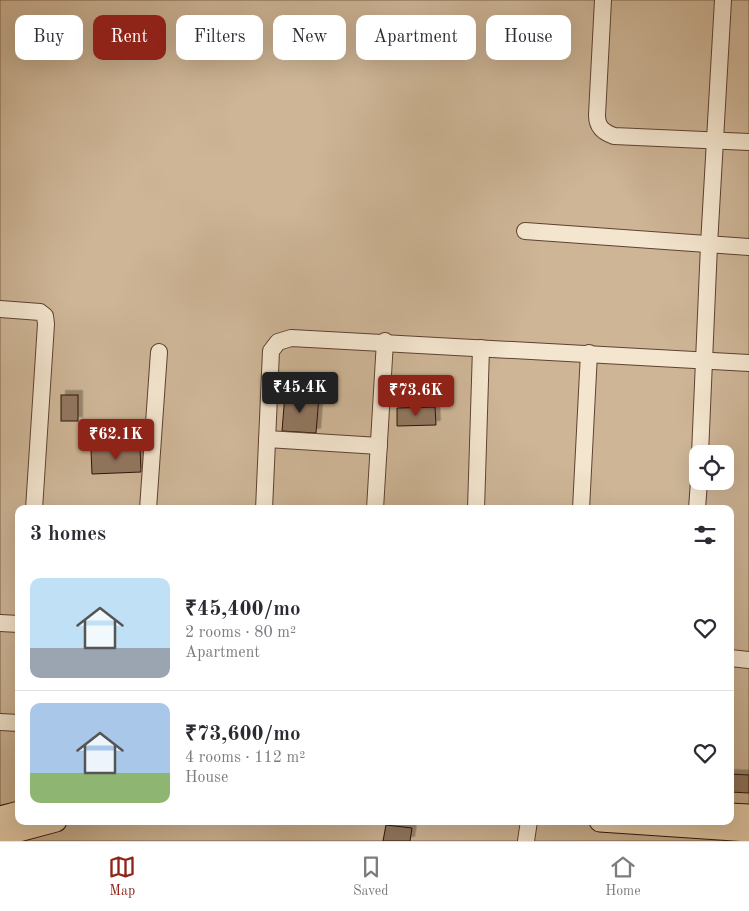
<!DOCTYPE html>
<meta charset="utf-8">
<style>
body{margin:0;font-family:"Old Standard TT",serif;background:#f7f7f7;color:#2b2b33;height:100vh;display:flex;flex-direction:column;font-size:19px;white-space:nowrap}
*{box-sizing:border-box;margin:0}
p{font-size:16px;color:#7c7c81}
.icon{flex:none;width:28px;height:28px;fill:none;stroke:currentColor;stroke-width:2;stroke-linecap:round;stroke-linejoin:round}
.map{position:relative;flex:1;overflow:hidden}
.sheet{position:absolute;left:15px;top:505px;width:719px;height:320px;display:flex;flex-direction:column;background:#fff;border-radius:10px;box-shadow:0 5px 20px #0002}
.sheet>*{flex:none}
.banner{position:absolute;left:15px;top:15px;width:720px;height:45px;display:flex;gap:10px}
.tools{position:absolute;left:689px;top:445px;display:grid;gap:10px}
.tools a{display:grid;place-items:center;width:45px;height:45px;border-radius:10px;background:#fff;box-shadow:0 5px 20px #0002;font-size:25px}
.price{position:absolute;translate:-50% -42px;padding:0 11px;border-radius:5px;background:#8f2418;color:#fff;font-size:16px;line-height:32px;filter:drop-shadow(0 1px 2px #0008)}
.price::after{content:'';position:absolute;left:50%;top:30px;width:15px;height:11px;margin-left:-8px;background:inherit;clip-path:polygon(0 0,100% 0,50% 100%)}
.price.current{background:#222;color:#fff}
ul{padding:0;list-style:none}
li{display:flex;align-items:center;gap:15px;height:125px;padding:0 15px}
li+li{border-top:1px solid #e1e1e2}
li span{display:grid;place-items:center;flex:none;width:140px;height:100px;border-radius:10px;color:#555}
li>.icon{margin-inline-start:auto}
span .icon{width:60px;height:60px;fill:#fffc;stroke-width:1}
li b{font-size:21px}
h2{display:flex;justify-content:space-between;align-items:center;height:60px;padding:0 15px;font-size:21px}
.pill{padding:0 18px;border-radius:10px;background:#fff;box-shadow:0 5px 20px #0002;font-size:18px;line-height:45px}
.pill.current{background:#8f2418;color:#fff}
.tabs{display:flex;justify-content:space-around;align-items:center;height:70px;border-top:1px solid #e1e1e2;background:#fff;font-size:14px;color:#7c7c81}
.tabs a{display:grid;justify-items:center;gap:2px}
.tabs .current{color:#8f2418}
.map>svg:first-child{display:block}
</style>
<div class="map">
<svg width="749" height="841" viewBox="0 0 749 841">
<defs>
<filter id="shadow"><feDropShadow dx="4.5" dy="-4.5" stdDeviation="0" flood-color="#0004"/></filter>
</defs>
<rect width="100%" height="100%" fill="#edd7b4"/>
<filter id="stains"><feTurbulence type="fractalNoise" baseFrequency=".004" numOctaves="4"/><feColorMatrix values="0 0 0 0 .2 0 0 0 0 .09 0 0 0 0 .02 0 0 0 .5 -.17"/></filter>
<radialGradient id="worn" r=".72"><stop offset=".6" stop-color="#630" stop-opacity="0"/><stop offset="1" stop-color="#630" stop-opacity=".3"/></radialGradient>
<path fill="#cdb596" stroke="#7e624e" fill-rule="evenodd" d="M0,0h749v841h-749zM698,454h27v27h-27zM19,509h711v312h-711z"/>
<g fill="#917760" stroke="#2e1005" filter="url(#shadow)">
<polygon points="285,394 319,396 316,433 282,431"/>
<rect x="61" y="395" width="17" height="26"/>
<polygon points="435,407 436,425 397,426 397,408"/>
<polygon points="109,428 110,449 91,450 90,429"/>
<polygon points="140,448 141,472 92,474 91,450"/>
<polygon points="730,774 749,775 749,793 730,792"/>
<polygon points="386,825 412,828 410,841 383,841"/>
</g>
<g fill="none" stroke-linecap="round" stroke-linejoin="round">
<g stroke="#5e4231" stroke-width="18">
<g id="minor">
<path d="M603,0l-6,115c0,12 6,17 17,21l135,6"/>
<polyline points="525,231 749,247"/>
<polyline points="0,309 40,312 45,316 46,324 34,509"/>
<polyline points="267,439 379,446"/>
<polyline points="700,454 709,245 723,0"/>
<polyline points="148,509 159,352"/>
<polyline points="264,509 271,351 278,342 291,338 749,363"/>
<polyline points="375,509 385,341"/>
<polyline points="476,509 481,348"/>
<polyline points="581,509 589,353"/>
<polyline points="697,509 699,481"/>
<polyline points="0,623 19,624"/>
<polyline points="730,658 749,660"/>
<polyline points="0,722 19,723"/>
<polyline points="526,841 529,821"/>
</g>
</g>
<g stroke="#2e1005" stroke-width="23">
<g id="major">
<polyline points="730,814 749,815"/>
<polyline points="0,817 19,812"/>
<polyline points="600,821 749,831"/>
<polyline points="0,836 56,821"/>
</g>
</g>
<use href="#minor" stroke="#f3e5ce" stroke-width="16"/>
<use href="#major" stroke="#edd7b4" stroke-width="21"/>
</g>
<rect width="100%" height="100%" filter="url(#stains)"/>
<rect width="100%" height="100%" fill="url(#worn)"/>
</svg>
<div class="tools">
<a><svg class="icon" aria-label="locate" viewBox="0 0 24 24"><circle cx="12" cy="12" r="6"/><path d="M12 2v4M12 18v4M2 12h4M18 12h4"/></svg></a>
</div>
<b class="price current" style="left:300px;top:414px">₹45.4K</b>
<b class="price" style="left:416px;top:417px">₹73.6K</b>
<b class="price" style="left:116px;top:461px">₹62.1K</b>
<div class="banner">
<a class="pill">Buy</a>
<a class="pill current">Rent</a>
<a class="pill">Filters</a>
<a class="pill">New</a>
<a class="pill">Apartment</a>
<a class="pill">House</a>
</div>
<section class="sheet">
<h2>3 homes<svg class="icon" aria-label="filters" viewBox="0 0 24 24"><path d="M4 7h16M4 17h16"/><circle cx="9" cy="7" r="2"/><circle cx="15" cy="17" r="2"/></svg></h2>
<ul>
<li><span style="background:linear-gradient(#bfe0f5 70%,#9aa5b1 0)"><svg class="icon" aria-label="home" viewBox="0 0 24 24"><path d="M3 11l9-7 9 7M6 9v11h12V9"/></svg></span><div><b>₹45,400/mo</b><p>2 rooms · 80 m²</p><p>Apartment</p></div><svg class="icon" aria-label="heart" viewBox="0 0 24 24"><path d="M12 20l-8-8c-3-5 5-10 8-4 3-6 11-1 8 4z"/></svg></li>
<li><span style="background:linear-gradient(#a9c7e8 70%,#8fb573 0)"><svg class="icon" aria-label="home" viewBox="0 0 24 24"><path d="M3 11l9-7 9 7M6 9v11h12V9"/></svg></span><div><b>₹73,600/mo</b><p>4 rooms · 112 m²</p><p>House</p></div><svg class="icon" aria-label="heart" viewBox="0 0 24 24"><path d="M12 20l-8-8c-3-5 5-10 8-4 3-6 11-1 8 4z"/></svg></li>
</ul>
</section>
</div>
<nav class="tabs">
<a class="current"><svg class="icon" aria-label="map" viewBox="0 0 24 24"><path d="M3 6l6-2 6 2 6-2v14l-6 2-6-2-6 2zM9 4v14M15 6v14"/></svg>Map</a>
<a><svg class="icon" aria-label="saved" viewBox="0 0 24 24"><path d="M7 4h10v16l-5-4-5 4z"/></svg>Saved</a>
<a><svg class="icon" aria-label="home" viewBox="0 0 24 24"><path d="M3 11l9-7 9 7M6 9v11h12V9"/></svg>Home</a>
</nav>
